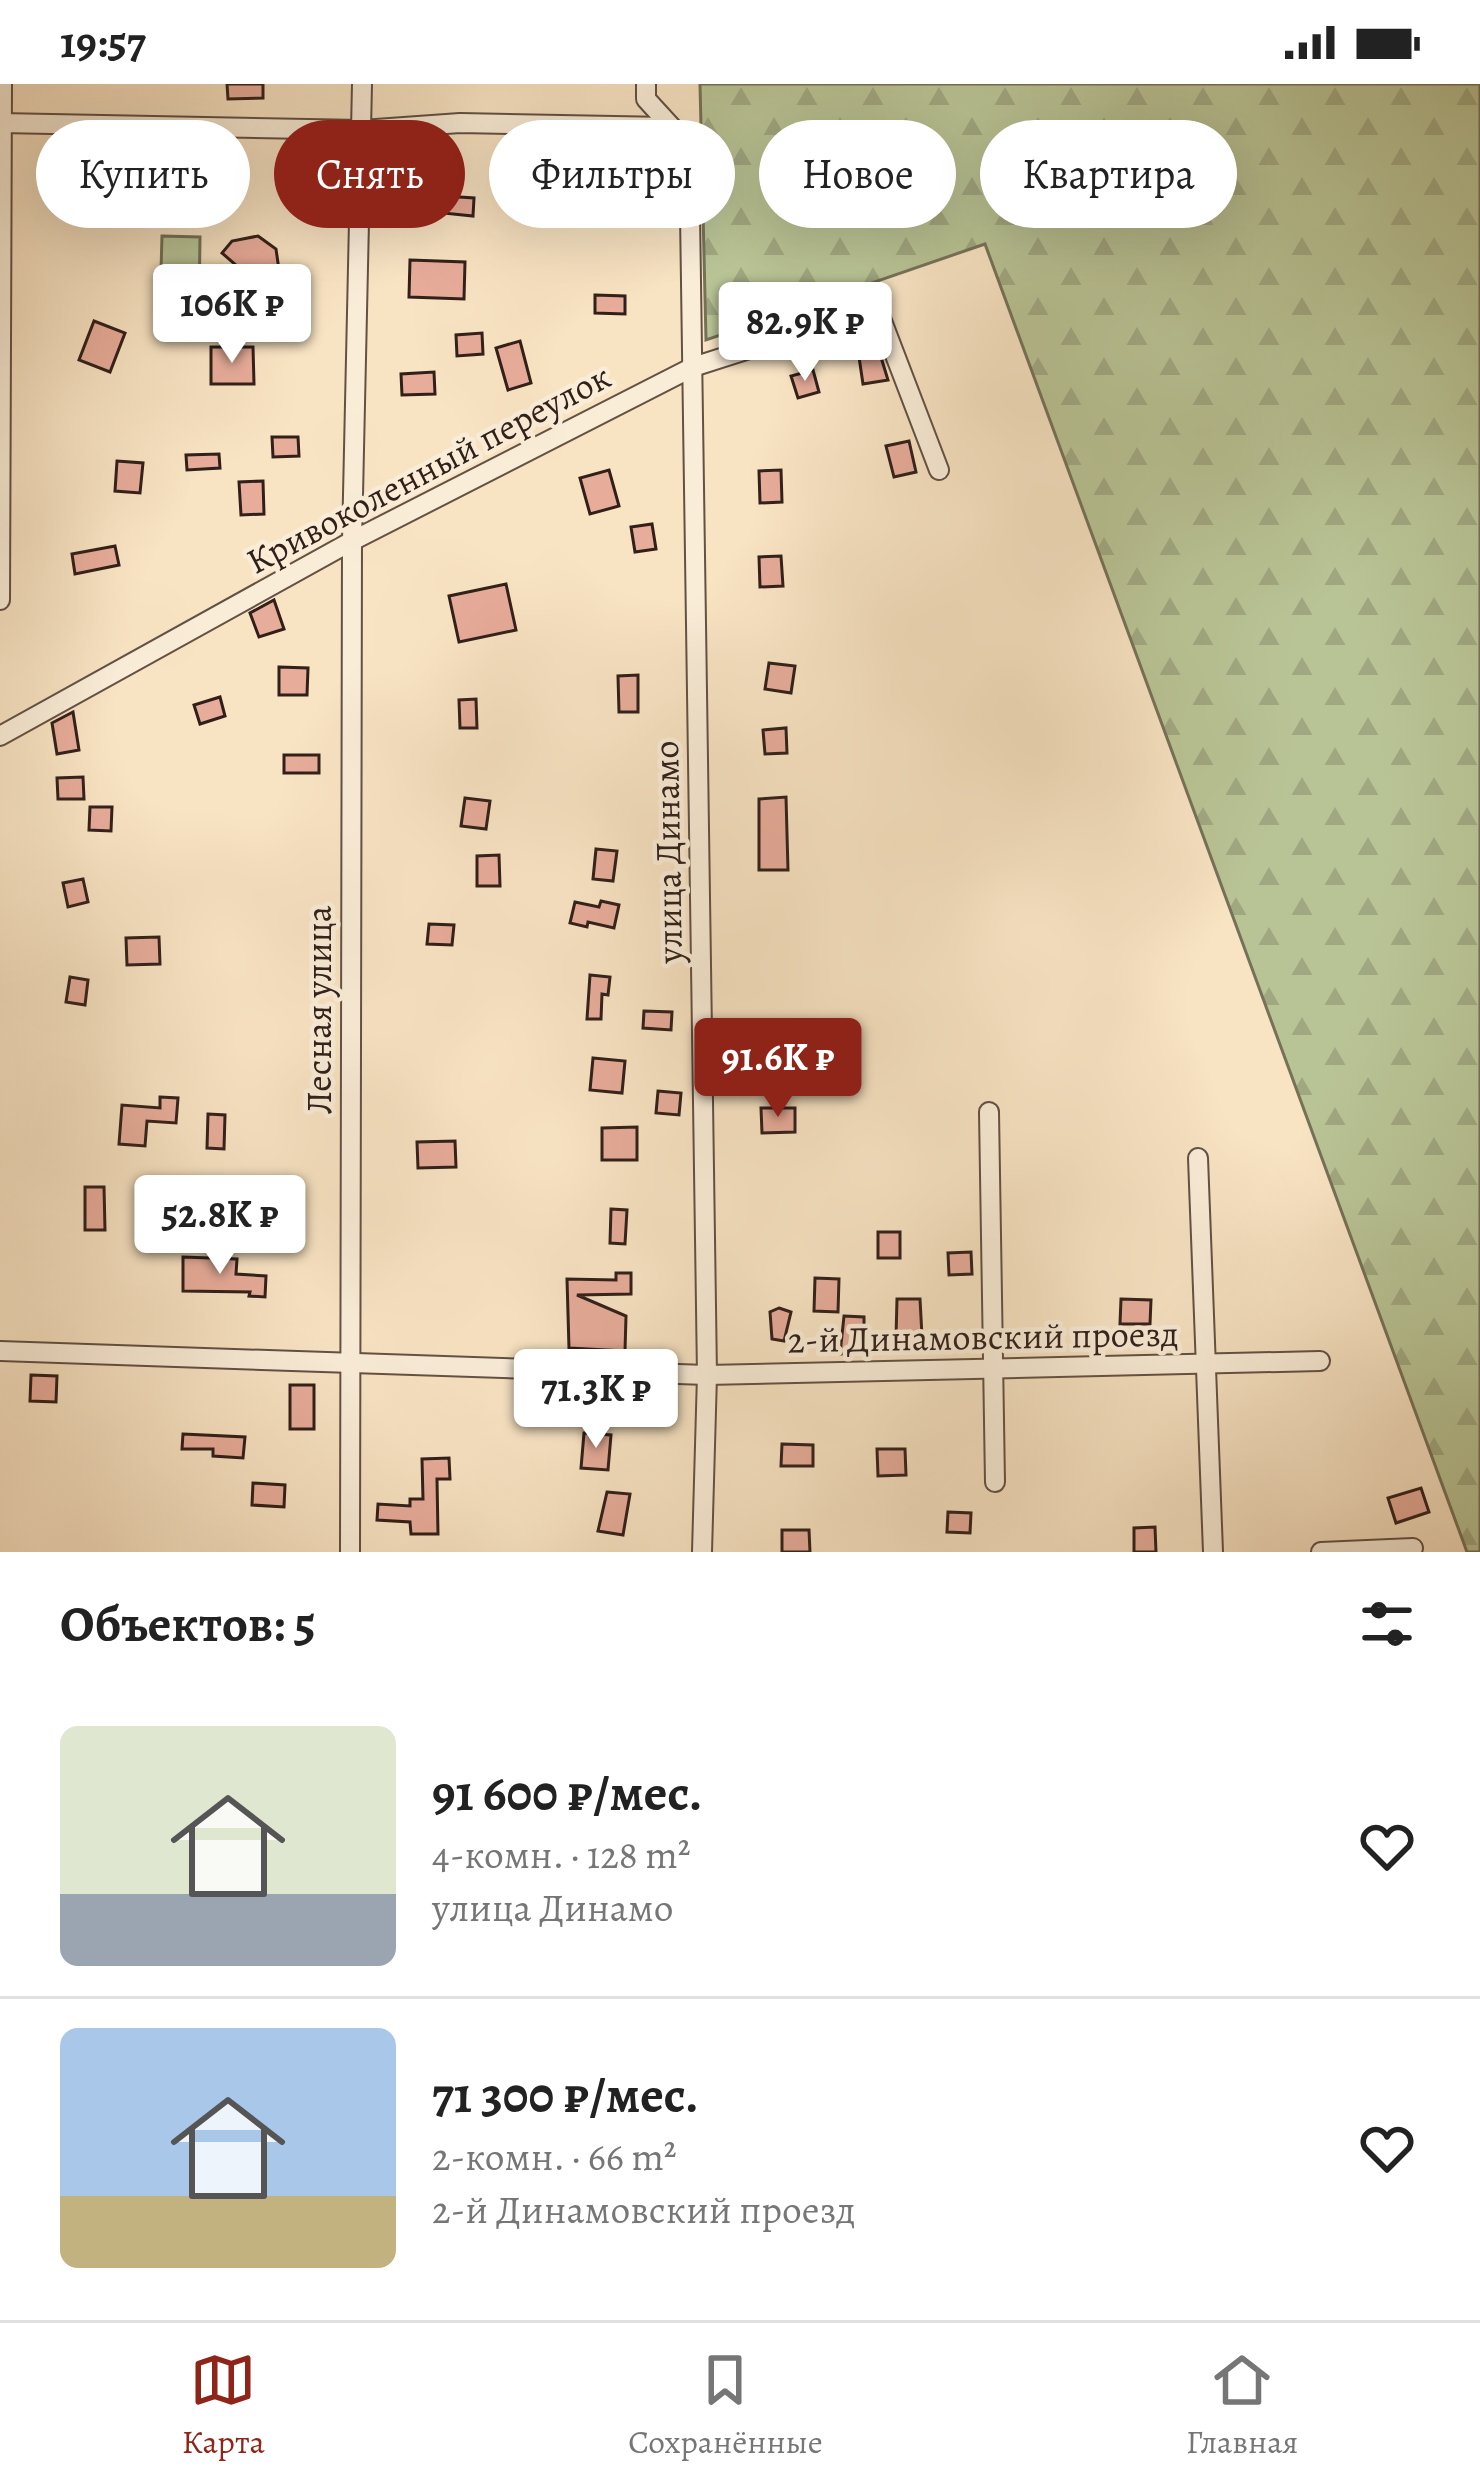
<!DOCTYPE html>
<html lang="ru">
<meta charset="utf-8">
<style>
body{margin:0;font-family:Alegreya,serif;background:#f6f6f6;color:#222;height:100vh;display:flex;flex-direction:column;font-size:45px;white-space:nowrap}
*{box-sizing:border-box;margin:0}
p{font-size:39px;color:#767676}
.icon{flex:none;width:66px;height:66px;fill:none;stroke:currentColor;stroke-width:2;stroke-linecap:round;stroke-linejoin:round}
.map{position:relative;height:1468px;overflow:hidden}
.sheet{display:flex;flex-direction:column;background:#fff;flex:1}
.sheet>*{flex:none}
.guide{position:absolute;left:36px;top:36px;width:1410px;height:108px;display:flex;gap:24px}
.price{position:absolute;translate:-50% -102px;padding:0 27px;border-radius:12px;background:#fff;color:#222;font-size:39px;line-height:78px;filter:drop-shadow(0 3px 6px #0008)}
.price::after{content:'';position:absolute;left:50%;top:72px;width:36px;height:27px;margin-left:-18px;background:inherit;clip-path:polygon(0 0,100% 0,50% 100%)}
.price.selected{background:#8f2418;color:#fff}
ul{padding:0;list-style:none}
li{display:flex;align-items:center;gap:36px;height:300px;padding:0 60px}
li+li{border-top:3px solid #e0e0e0}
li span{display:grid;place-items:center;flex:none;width:336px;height:240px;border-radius:18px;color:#555}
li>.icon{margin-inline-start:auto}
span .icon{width:144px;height:144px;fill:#fffc;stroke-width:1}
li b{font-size:51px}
h2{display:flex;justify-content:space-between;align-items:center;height:144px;padding:0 60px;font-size:51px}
.tag{padding:0 42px;border-radius:54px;background:#fff;box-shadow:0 12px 48px #0002;font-size:42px;line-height:108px}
.tag.selected{background:#8f2418;color:#fff}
.status{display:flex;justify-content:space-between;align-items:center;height:84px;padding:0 60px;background:#fff;direction:ltr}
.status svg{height:33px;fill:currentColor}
.tabs{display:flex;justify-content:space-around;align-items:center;height:168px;border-top:3px solid #e0e0e0;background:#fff;font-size:33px;color:#767676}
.tabs a{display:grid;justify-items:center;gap:6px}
.tabs .selected{color:#8f2418}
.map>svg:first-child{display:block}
</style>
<div class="status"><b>19:57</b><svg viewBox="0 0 49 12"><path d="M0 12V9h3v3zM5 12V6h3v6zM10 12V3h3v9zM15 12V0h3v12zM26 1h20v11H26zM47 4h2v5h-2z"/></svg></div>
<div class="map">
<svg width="1480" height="1468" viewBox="0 0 1480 1468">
<defs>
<pattern id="forest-firs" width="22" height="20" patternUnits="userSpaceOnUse" patternTransform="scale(3)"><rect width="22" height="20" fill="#b9c496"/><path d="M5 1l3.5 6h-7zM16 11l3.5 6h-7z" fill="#a0a881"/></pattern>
</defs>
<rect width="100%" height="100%" fill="#f8e3c3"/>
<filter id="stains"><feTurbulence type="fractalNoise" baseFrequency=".00167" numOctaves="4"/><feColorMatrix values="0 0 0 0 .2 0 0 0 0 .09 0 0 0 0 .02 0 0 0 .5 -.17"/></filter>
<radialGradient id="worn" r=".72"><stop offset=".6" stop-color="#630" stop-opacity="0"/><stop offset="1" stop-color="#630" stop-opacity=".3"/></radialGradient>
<polygon fill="#b9c496" stroke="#757258" stroke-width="3" points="162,152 200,153 199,223 160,222"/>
<polygon fill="url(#forest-firs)" stroke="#757258" stroke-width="3" points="700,0 1480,0 1480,1468 1467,1468 985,160 706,256"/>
<g fill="#e7ac9a" stroke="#31201a" stroke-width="3">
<polygon points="227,0 263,0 263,14 228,15"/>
<polygon points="526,70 529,106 508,107 505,71"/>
<polygon points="80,96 133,100 132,128 78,125"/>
<rect x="610" y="101" width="28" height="21"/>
<polygon points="197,109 199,138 169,141 167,111"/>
<polygon points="444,112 474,114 473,132 443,129"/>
<polygon points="258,152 276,165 279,186 267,205 245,182 238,183 222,169 232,157"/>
<polygon points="410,176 465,178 464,215 409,213"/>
<polygon points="595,211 625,212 625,230 595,229"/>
<polygon points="94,237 125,249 110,288 79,276"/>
<polygon points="482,249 483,270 457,272 456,251"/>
<polygon points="520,257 531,299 508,306 496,264"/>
<polygon points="211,263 253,263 254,300 211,300"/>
<polygon points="880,270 888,296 863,300 859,273"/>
<polygon points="813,286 819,308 798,314 791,292"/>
<polygon points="434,288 435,310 402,311 401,290"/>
<polygon points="272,353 298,353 299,372 273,373"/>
<polygon points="909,357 916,388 894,393 886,362"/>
<polygon points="219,370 220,384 187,386 186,371"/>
<polygon points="117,377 143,379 140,409 115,407"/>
<polygon points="609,386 619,422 590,430 580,394"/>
<polygon points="781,386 782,418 760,419 759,387"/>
<polygon points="263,397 264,430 241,431 239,398"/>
<polygon points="652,440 656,465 635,468 631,443"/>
<polygon points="115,462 119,481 75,490 72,470"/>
<polygon points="781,472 783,502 760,503 759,473"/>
<polygon points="506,500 516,546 459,558 449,512"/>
<polygon points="274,516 284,545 259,553 250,529"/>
<polygon points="769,579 795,582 791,609 765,605"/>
<polygon points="279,583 308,584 307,611 279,611"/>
<polygon points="638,591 638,628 619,628 618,592"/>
<polygon points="220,613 225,632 200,640 194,621"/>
<polygon points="476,615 477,644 460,644 459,616"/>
<polygon points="73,628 79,666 57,670 52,639"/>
<polygon points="786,644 787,669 765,670 763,646"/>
<rect x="284" y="671" width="35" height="18"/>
<polygon points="83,693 84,715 58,715 57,694"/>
<polygon points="786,713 788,786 759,786 759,715"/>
<polygon points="465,714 490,717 486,745 461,742"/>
<polygon points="90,723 112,723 111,747 89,746"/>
<polygon points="596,765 617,767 613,797 593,795"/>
<polygon points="499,771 500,802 477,802 477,772"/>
<polygon points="83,795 88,818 68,823 63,799"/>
<polygon points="601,817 619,821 614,844 588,838 587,843 570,839 575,818 599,823"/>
<polygon points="429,840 454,841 452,861 427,860"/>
<polygon points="159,853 160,880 127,881 126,854"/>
<polygon points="590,891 610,893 608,911 602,910 601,935 587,935"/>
<polygon points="70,893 88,896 85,921 66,918"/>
<polygon points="644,927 672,928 671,946 643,944"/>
<polygon points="593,974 625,977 622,1009 590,1006"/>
<polygon points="658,1007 681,1009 679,1031 656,1029"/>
<polygon points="160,1013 178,1014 176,1039 147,1037 145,1062 119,1060 122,1021 160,1024"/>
<polygon points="761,1024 795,1024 795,1048 762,1049"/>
<polygon points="208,1030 225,1031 224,1065 207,1064"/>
<polygon points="637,1043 637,1076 602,1076 602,1044"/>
<polygon points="455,1057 456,1083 418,1084 417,1058"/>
<polygon points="85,1103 104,1103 105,1146 85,1146"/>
<polygon points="236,1112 258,1113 258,1144 236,1143"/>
<polygon points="611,1125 627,1126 625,1160 610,1159"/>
<rect x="878" y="1148" width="22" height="26"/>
<polygon points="971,1168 972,1190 949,1191 948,1169"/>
<polygon points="183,1173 237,1175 236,1190 266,1192 265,1213 249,1212 250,1208 183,1207"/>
<polygon points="616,1189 631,1189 631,1210 577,1211 626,1232 625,1267 569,1264 567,1195 616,1196"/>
<polygon points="815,1194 839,1195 838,1228 814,1227"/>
<polygon points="897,1215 920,1215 922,1252 896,1253"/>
<polygon points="1121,1215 1151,1216 1150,1240 1120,1240"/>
<polygon points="779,1224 791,1228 784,1257 772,1255 770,1228"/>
<polygon points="844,1232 864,1233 864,1270 840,1270"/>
<polygon points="31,1291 57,1292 56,1318 30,1317"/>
<rect x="290" y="1301" width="24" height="44"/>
<polygon points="584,1349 611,1351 608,1386 581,1384"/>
<polygon points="183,1350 245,1353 243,1374 213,1372 213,1365 182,1365"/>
<polygon points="782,1360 813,1361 813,1382 781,1382"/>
<polygon points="877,1365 905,1365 906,1391 878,1392"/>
<polygon points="449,1374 450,1395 437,1395 438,1450 411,1450 410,1438 377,1436 378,1420 410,1422 410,1415 423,1415 422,1375"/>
<polygon points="253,1399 285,1401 284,1423 252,1421"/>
<polygon points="1421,1404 1429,1428 1396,1439 1388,1414"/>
<polygon points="607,1408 630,1410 623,1451 598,1447"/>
<polygon points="948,1428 971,1429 970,1449 947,1448"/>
<polygon points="1155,1443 1156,1468 1134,1468 1134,1444"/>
<polygon points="782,1446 809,1446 810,1468 782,1468"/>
</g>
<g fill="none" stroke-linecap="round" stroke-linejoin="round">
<g stroke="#635144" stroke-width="22">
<g id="minor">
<polyline points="646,0 646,15 689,62 707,1291 702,1468"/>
<polyline points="0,39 362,46 460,39 667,43"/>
<polyline points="0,516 2,0"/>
<polyline points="0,652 352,457 693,283 877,224 939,386"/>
<polyline points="989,1028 995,1398"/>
<polyline points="1198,1074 1213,1468"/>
<polyline points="0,1267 707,1291 1320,1277"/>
<polyline points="350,1468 352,457 362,0"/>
<polyline points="1321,1468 1413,1464"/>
</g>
</g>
<use href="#minor" stroke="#faedd8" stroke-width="18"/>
</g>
<g text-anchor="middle" stroke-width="9" stroke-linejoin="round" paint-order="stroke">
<g font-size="36" fill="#31201a" stroke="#faedd8">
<text transform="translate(428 384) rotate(-28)" y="13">Кривоколенный переулок</text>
<text transform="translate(667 768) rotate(-91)" y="13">улица Динамо</text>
<text transform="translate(318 926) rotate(-90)" y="13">Лесная улица</text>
<text transform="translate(983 1252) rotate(-1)" y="13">2-й Динамовский проезд</text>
</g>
</g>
<rect width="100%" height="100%" filter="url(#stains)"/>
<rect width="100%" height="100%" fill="url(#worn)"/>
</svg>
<b class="price" style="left:232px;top:282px">106K ₽</b>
<b class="price" style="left:805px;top:300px">82.9K ₽</b>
<b class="price selected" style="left:778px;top:1036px">91.6K ₽</b>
<b class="price" style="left:220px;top:1193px">52.8K ₽</b>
<b class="price" style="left:596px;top:1367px">71.3K ₽</b>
<div class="guide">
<a class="tag">Купить</a>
<a class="tag selected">Снять</a>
<a class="tag">Фильтры</a>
<a class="tag">Новое</a>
<a class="tag">Квартира</a>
</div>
</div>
<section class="sheet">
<h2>Объектов: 5<svg class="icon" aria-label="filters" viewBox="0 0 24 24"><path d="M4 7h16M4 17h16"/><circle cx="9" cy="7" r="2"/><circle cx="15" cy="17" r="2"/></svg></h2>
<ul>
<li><span style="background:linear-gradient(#dfe7d0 70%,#9aa5b1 0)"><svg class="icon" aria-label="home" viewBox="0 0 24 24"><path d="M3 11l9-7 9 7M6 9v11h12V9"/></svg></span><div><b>91 600 ₽/мес.</b><p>4-комн. · 128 m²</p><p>улица Динамо</p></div><svg class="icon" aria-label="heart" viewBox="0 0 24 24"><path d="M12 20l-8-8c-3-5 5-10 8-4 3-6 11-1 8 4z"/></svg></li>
<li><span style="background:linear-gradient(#a9c7e8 70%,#c2b280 0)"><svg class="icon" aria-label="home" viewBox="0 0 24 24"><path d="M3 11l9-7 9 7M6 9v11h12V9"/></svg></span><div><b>71 300 ₽/мес.</b><p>2-комн. · 66 m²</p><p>2-й Динамовский проезд</p></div><svg class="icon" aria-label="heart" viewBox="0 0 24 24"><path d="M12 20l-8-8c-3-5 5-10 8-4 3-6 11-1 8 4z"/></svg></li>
</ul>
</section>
<nav class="tabs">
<a class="selected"><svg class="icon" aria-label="map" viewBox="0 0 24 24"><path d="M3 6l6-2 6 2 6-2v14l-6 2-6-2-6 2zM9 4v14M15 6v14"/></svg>Карта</a>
<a><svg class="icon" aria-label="saved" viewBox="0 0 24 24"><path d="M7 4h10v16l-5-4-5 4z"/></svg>Сохранённые</a>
<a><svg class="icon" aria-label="home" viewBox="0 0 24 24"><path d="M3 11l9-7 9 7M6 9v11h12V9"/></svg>Главная</a>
</nav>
